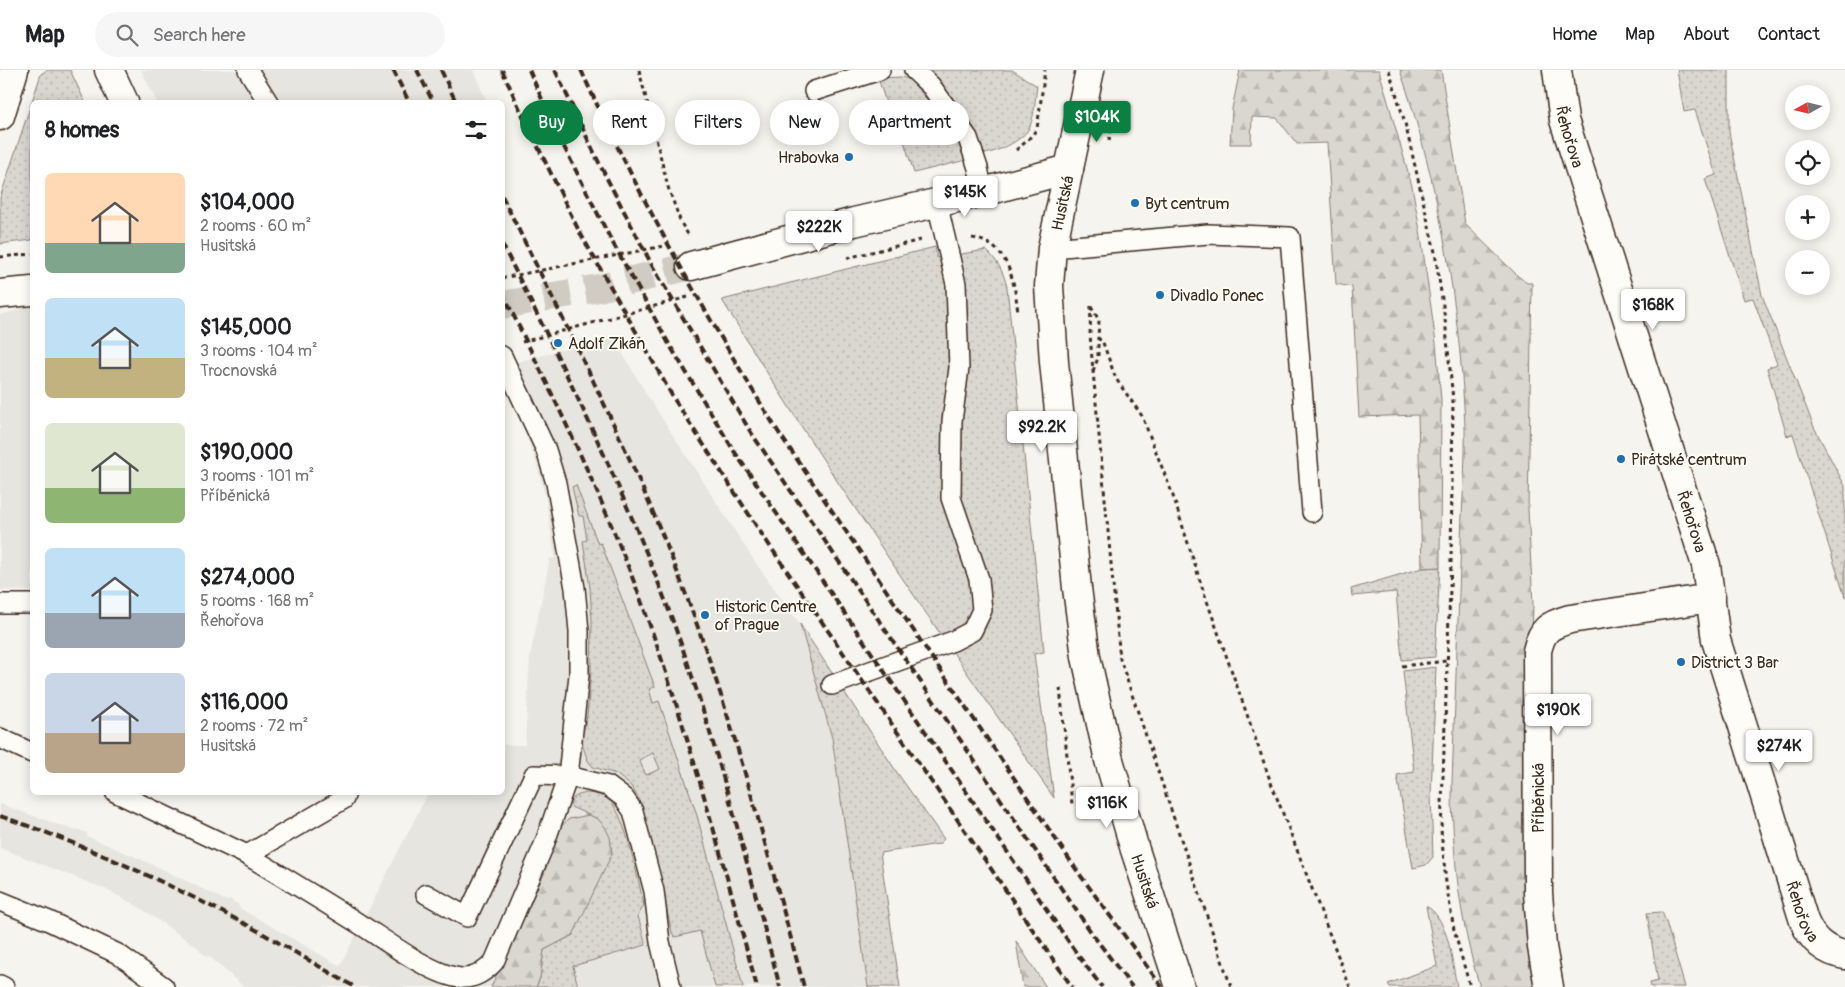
<!DOCTYPE html>
<meta charset="utf-8">
<style>
body{margin:0;font-family:Pangolin,sans-serif;background:#f6f6f6;color:#202124;height:100vh;display:flex;flex-direction:column;font-size:19px;white-space:nowrap}
*{box-sizing:border-box;margin:0}
p{font-size:16px;color:#757577}
.icon{flex:none;width:28px;height:28px;fill:none;stroke:currentColor;stroke-width:2;stroke-linecap:round;stroke-linejoin:round}
.map{position:relative;flex:1;overflow:hidden}
.sheet{position:absolute;left:30px;top:30px;width:475px;height:695px;display:flex;flex-direction:column;background:#fff;border-radius:8px;box-shadow:0 2px 12px #0003}
.sheet>*{flex:none}
.hud{position:absolute;left:520px;top:30px;width:475px;height:45px;display:flex;gap:10px}
.needle{width:32px;rotate:262deg}
.tools{position:absolute;left:1785px;top:15px;display:grid;gap:10px}
.tools a{display:grid;place-items:center;width:45px;height:45px;border-radius:50%;background:#fff;box-shadow:0 2px 12px #0003;font-size:25px}
.price{position:absolute;translate:-50% -42px;padding:0 11px;border-radius:5px;background:#fff;color:#222;font-size:16px;line-height:32px;filter:drop-shadow(0 1px 2px #0008)}
.price::after{content:'';position:absolute;left:50%;top:30px;width:15px;height:11px;margin-left:-8px;background:inherit;clip-path:polygon(0 0,100% 0,50% 100%)}
.price.active{background:#0b8043;color:#fff}
ul{padding:0;list-style:none}
li{display:flex;align-items:center;gap:15px;height:125px;padding:0 15px}
li span{display:grid;place-items:center;flex:none;width:140px;height:100px;border-radius:8px;color:#555}
li>.icon{margin-inline-start:auto}
span .icon{width:60px;height:60px;fill:#fffc;stroke-width:1}
li b{font-size:21px}
h2{display:flex;justify-content:space-between;align-items:center;height:60px;padding:0 15px;font-size:21px}
.chip{padding:0 18px;border-radius:22px;background:#fff;box-shadow:0 2px 12px #0003;font-size:18px;line-height:45px}
.chip.active{background:#0b8043;color:#fff}
header{display:flex;align-items:center;gap:30px;box-sizing:border-box;height:70px;padding:0 25px;background:#fff;border-bottom:1px solid #e0e0e0}
header strong{font-size:24px}
nav{display:flex;gap:28px;margin-inline-start:auto;font-size:18px}
.search{width:350px;height:45px;background:#f6f6f6;display:flex;align-items:center;gap:12px;box-sizing:border-box;padding:0 18px;border-radius:28px;color:#757577;font-size:19px}
.map>svg:first-child{display:block}
</style>
<header>
<strong>Map</strong>
<div class="search"><svg class="icon" aria-label="search" viewBox="0 0 24 24"><circle cx="10" cy="10" r="6"/><path d="M15 15l6 6"/></svg>Search here</div>
<nav><a>Home</a><a>Map</a><a>About</a><a>Contact</a></nav>
</header>
<div class="map">
<svg width="1845" height="917" viewBox="0 0 1845 917">
<defs>
<pattern id="green-dots" width="8" height="8" patternUnits="userSpaceOnUse" patternTransform="scale(1.25)"><rect width="8" height="8" fill="#dad6d0"/><path d="M2 2h.1M6 6h.1" fill="none" stroke="#bcb8b2" stroke-width="1.8" stroke-linecap="round"/></pattern>
<pattern id="forest-firs" width="22" height="20" patternUnits="userSpaceOnUse" patternTransform="scale(1.25)"><rect width="22" height="20" fill="#dad6d0"/><path d="M5 1l3.5 6h-7zM16 11l3.5 6h-7z" fill="#bcb8b2"/></pattern>
</defs>
<rect width="100%" height="100%" fill="#f5f4ee"/>
<filter id="ink" filterUnits="userSpaceOnUse"><feTurbulence type="fractalNoise" baseFrequency=".02" numOctaves="2"/><feDisplacementMap in="SourceGraphic" scale="10" xChannelSelector="R" yChannelSelector="G"/><feConvolveMatrix kernelMatrix="1 2 1 2 8 2 1 2 1" color-interpolation-filters="sRGB"/></filter>
<g filter="url(#ink)">
<g fill="#e7e5df">
<polygon points="141,0 473,0 487,32 157,32"/>
<polygon points="32,236 32,521 0,520 0,245"/>
<polygon points="612,266 647,325 755,492 800,554 832,668 868,917 244,917 209,886 208,887 199,881 200,879 139,837 105,819 0,778 0,734 76,761 77,759 87,763 87,766 158,797 227,831 229,829 239,835 238,837 340,896 428,723 502,722 503,675 525,675 530,587 550,488 555,488 545,425 538,398 503,300 503,296"/>
</g>
<g fill="url(#green-dots)" stroke="#8a8077" fill-rule="evenodd">
<polygon points="47,0 70,0 85,32 32,32 32,170 0,174 0,128 41,4"/>
<path d="M927,0h85l25,16c-2,13 -2,28 -7,40 -4,13 -32,26 -46,28z"/>
<polygon points="1677,0 1729,0 1729,62 1762,225 1814,357 1845,416 1845,527 1793,364 1787,366 1767,298 1777,294 1753,228 1744,230 1705,109 1716,105 1695,40 1684,42"/>
<polygon points="901,7 909,9 949,54 966,90 914,103 896,46 890,45 878,8"/>
<path d="M935,177l2,11 49,-8c12,11 17,21 21,37l37,365 -10,2 20,144c-114,-164 -228,-327 -332,-498z"/>
<path d="M576,415l22,59 3,-1 54,144 -6,2 4,14 6,-2 37,111 47,175h-28l-15,-56 -25,6 -3,-4 -22,-97 -13,-40 -6,-10 -15,-12 -23,-7 -5,-6 -5,-14 -1,-10 5,-21 4,-44 1,-50 -2,-34 -7,-47 4,-1 -4,-24h-4l-7,-29zM653,683l7,16 -14,6 -7,-15z"/>
<polygon points="1440,497 1435,587 1402,590 1396,522 1352,526 1351,519 1422,498"/>
<polygon points="800,554 898,704 944,769 939,774 880,783 900,917 868,917 832,668"/>
<polygon points="1436,597 1431,725 1433,787 1426,795 1413,798 1397,705 1414,702 1403,601"/>
<path d="M588,723c8,1 16,3 22,8 16,15 28,80 34,104l-6,11 8,29 -73,21 5,21h-42l4,-9 4,-28 29,-15 25,-116 -27,-12c-3,-10 9,-13 17,-14z"/>
<path d="M1426,836c23,12 26,57 31,81h-67l-2,-3 49,-18z"/>
<polygon points="1662,842 1666,852 1685,917 1651,917 1650,913 1658,911 1647,843"/>
</g>
<g fill="url(#forest-firs)" stroke="#8a8077">
<polygon points="1240,0 1379,0 1412,116 1421,166 1436,273 1441,330 1440,497 1422,498 1418,345 1359,347 1352,217 1336,214 1327,73 1297,74 1277,48 1252,47 1251,74 1230,74 1232,39"/>
<path d="M1400,0h41l24,154 53,52 9,7h5l-4,227 5,94 -9,283 3,49 7,51h-54c-21,-67 -28,-135 -28,-205 3,-80 6,-161 9,-242 1,-37 5,-76 4,-113 -5,-121 -26,-243 -65,-357z"/>
<polygon points="589,745 598,749 605,757 610,767 612,784 573,865 544,880 540,908 536,917 491,917 544,804 558,759 569,749"/>
<polygon points="1016,871 1046,917 1023,917"/>
</g>
<g fill="none" stroke-linecap="round" stroke-linejoin="round">
<polyline stroke="#d0ccc4" stroke-width="28" stroke-dasharray="28 14" stroke-linecap="butt" points="502,235 599,218 691,196"/>
<g stroke="#3b2a1e" stroke-width="22">
<g id="lane">
<polyline points="248,0 268,32"/>
<polyline points="914,0 931,16 968,68 978,98 983,122"/>
<polyline points="814,21 880,0"/>
<polyline points="1052,178 1208,164 1290,167 1312,442"/>
<polyline points="0,534 32,534"/>
<polyline points="832,615 953,571 972,561 982,540 979,509 951,428 952,351 959,298 956,214 937,133"/>
<polyline points="0,668 32,683"/>
<polyline points="115,722 247,785 344,729 346,722"/>
<path d="M247,785c38,23 76,46 114,70 24,15 72,51 100,53 13,1 25,-7 33,-16l50,-117 24,-69 40,10 16,12 9,13 21,80 6,51 11,45"/>
<polyline points="426,824 467,847 534,705 568,706 579,605 579,561 575,518 556,413 546,380 502,286"/>
<polyline points="0,831 49,851 118,884 164,917"/>
<polyline points="0,915 4,917"/>
</g>
</g>
<g stroke="#3b2a1e" stroke-width="31">
<g id="street">
<path id="s1" d="M1557,0l7,50 142,445 10,75 88,281c8,19 20,30 41,34"/>
<path d="M1549,917l-7,-40 -4,-54 -1,-242c5,-22 12,-26 33,-32l141,-21"/>
</g>
</g>
<g stroke="#3b2a1e" stroke-width="31">
<g id="secondary">
<polyline points="109,0 124,32"/>
<path id="s2" d="M1090,0l-38,178 -3,38 5,76 23,226 9,69 23,103 26,90 45,137"/>
<polyline points="0,46 14,0"/>
<polyline points="691,196 854,152 983,122 1069,99"/>
<polyline points="0,224 32,221"/>
</g>
</g>
<g stroke="#3b2a1e" stroke-width="3" stroke-dasharray="4 4" stroke-linecap="butt">
<polyline points="639,0 668,117 681,153 689,166"/>
<polyline points="1389,0 1405,53 1435,182 1445,249 1453,330 1451,492 1441,760 1446,813 1454,860 1470,917"/>
<polyline points="1109,71 1112,52"/>
<polyline points="1016,80 1027,71 1037,59 1045,0"/>
<path d="M972,168c37,6 42,42 46,74"/>
<polyline points="0,187 32,184"/>
<polyline points="847,188 921,170"/>
<polyline points="502,208 669,175"/>
<polyline points="1091,236 1090,264 1093,301 1120,589 1231,917"/>
<polyline points="1091,237 1099,250 1098,269"/>
<polyline points="522,272 688,227"/>
<polyline points="1093,301 1098,288 1098,269 1102,270 1116,309 1142,346 1172,423 1201,514 1270,710 1350,917"/>
<polyline points="1402,596 1446,591"/>
<polyline points="1060,618 1072,734"/>
</g>
<use href="#lane" stroke="#fdfcf7" stroke-width="19"/>
<use href="#street" stroke="#fdfcf7" stroke-width="28"/>
<use href="#secondary" stroke="#fdfcf7" stroke-width="28"/>
<g stroke="#3b2a1e" stroke-width="4" stroke-dasharray="8 4" stroke-linecap="butt">
<polyline points="393,0 409,32"/>
<polyline points="417,0 433,32"/>
<polyline points="441,0 456,32"/>
<polyline points="502,0 523,46 579,161 674,329 761,463 1072,917"/>
<polyline points="529,0 557,63 609,166 669,274 734,381 1077,884 1102,917"/>
<polyline points="555,0 601,97 653,197 750,361 1093,865 1132,917"/>
<path d="M581,0c57,126 125,246 198,363l299,439 84,115"/>
<path d="M502,126c67,136 138,272 190,415 45,123 78,250 112,376"/>
<path d="M502,174c60,120 119,239 166,364 46,123 78,252 112,379"/>
<path d="M502,222c53,107 105,213 145,325 43,121 76,246 110,370"/>
<path d="M0,746c89,30 177,71 260,116 32,18 63,37 95,55"/>
</g>
</g>
</g>
<g fill="#1f6fb2" stroke="#fdfcf7" stroke-width="2">
<circle cx="849" cy="87" r="5"/>
<circle cx="1135" cy="133" r="5"/>
<circle cx="1160" cy="225" r="5"/>
<circle cx="558" cy="273" r="5"/>
<circle cx="1621" cy="389" r="5"/>
<circle cx="705" cy="545" r="5"/>
<circle cx="1681" cy="592" r="5"/>
</g>
<g text-anchor="middle" stroke-width="4" stroke-linejoin="round" paint-order="stroke">
<g font-size="16" fill="#3b2a1e" stroke="#fdfcf7">
<text dy="6" stroke="none"><textPath href="#s1" startOffset="68">Řehořova</textPath></text>
<text transform="translate(1062 133) rotate(-78)" y="6">Husitská</text>
<text dy="6" stroke="none"><textPath href="#s1" startOffset="472">Řehořova</textPath></text>
<text transform="translate(1538 728) rotate(-90)" y="6">Příběnická</text>
<text dy="6" stroke="none"><textPath href="#s2" startOffset="825">Husitská</textPath></text>
<text dy="6" stroke="none"><textPath href="#s1" startOffset="878">Řehořova</textPath></text>
</g>
<g font-size="16" fill="#3b2a1e" stroke="#fdfcf7" text-anchor="start">
<text x="839" y="93" text-anchor="end">Hrabovka</text>
<text x="1145" y="139">Byt centrum</text>
<text x="1170" y="231">Divadlo Ponec</text>
<text x="568" y="279">Adolf Zikán</text>
<text x="1631" y="395">Pirátské centrum</text>
<text x="715" y="542">Historic Centre<tspan x="715" dy="18">of Prague</tspan></text>
<text x="1691" y="598">District 3 Bar</text>
</g>
</g>
</svg>
<div class="tools">
<a><svg class="needle" viewBox="-14 -14 28 28"><path d="M0-13l5 13h-10z" fill="#e53935"/><path d="M0 13l5-13h-10z" fill="#757577"/></svg></a>
<a><svg class="icon" aria-label="locate" viewBox="0 0 24 24"><circle cx="12" cy="12" r="6"/><path d="M12 2v4M12 18v4M2 12h4M18 12h4"/></svg></a>
<a>+</a>
<a>−</a>
</div>
<b class="price active" style="left:1097px;top:73px">$104K</b>
<b class="price" style="left:965px;top:148px">$145K</b>
<b class="price" style="left:819px;top:183px">$222K</b>
<b class="price" style="left:1653px;top:261px">$168K</b>
<b class="price" style="left:1042px;top:383px">$92.2K</b>
<b class="price" style="left:1558px;top:666px">$190K</b>
<b class="price" style="left:1779px;top:702px">$274K</b>
<b class="price" style="left:1107px;top:759px">$116K</b>
<div class="hud">
<a class="chip active">Buy</a>
<a class="chip">Rent</a>
<a class="chip">Filters</a>
<a class="chip">New</a>
<a class="chip">Apartment</a>
</div>
<section class="sheet">
<h2>8 homes<svg class="icon" aria-label="filters" viewBox="0 0 24 24"><path d="M4 7h16M4 17h16"/><circle cx="9" cy="7" r="2"/><circle cx="15" cy="17" r="2"/></svg></h2>
<ul>
<li><span style="background:linear-gradient(#ffd9b3 70%,#7fa58c 0)"><svg class="icon" aria-label="home" viewBox="0 0 24 24"><path d="M3 11l9-7 9 7M6 9v11h12V9"/></svg></span><div><b>$104,000</b><p>2 rooms · 60 m²</p><p>Husitská</p></div></li>
<li><span style="background:linear-gradient(#bfe0f5 60%,#c2b280 0)"><svg class="icon" aria-label="home" viewBox="0 0 24 24"><path d="M3 11l9-7 9 7M6 9v11h12V9"/></svg></span><div><b>$145,000</b><p>3 rooms · 104 m²</p><p>Trocnovská</p></div></li>
<li><span style="background:linear-gradient(#dfe7d0 65%,#8fb573 0)"><svg class="icon" aria-label="home" viewBox="0 0 24 24"><path d="M3 11l9-7 9 7M6 9v11h12V9"/></svg></span><div><b>$190,000</b><p>3 rooms · 101 m²</p><p>Příběnická</p></div></li>
<li><span style="background:linear-gradient(#bfe0f5 65%,#9aa5b1 0)"><svg class="icon" aria-label="home" viewBox="0 0 24 24"><path d="M3 11l9-7 9 7M6 9v11h12V9"/></svg></span><div><b>$274,000</b><p>5 rooms · 168 m²</p><p>Řehořova</p></div></li>
<li><span style="background:linear-gradient(#c9d6e8 60%,#b9a48a 0)"><svg class="icon" aria-label="home" viewBox="0 0 24 24"><path d="M3 11l9-7 9 7M6 9v11h12V9"/></svg></span><div><b>$116,000</b><p>2 rooms · 72 m²</p><p>Husitská</p></div></li>
</ul>
</section>
</div>
